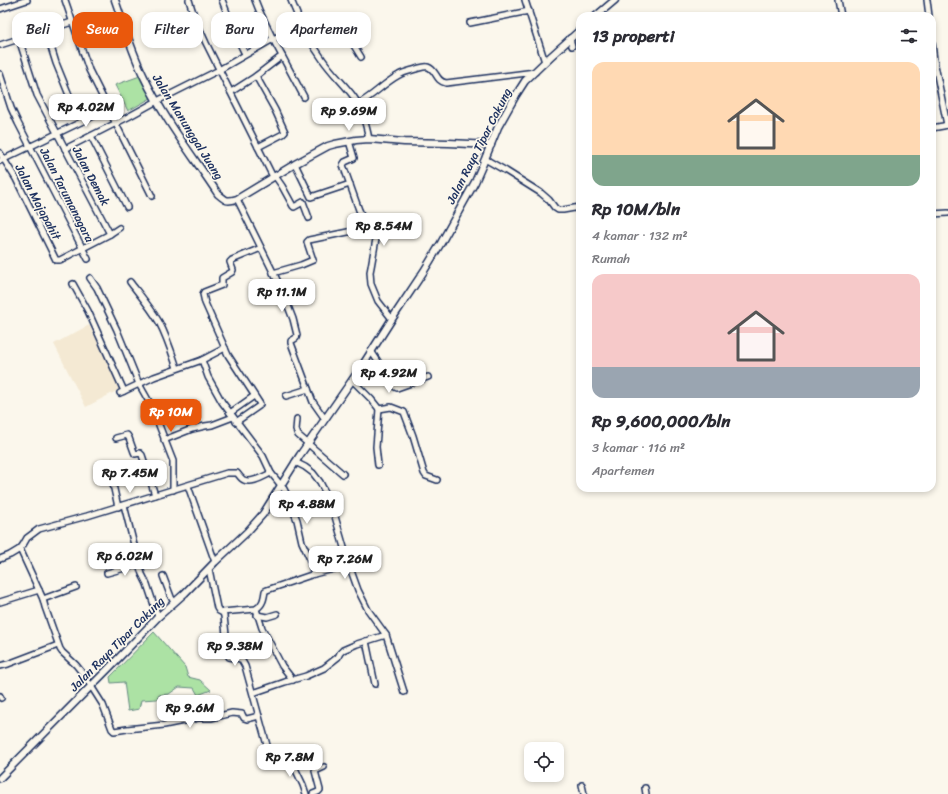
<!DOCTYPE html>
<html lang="id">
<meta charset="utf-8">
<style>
body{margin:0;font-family:Sriracha,sans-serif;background:#f7f7f7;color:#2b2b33;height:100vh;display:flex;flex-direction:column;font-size:15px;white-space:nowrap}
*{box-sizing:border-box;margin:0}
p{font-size:13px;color:#7c7c81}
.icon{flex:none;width:22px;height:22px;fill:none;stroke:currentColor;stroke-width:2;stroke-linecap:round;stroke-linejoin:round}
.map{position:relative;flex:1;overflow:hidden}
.panel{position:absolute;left:576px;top:12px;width:360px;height:480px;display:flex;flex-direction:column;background:#fff;border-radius:12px;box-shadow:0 2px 6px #0003}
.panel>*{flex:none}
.guide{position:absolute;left:12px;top:12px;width:380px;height:36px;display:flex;gap:8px}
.tools{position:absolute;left:524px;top:742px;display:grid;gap:8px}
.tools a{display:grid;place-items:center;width:40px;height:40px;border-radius:8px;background:#fff;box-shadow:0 2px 6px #0003;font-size:20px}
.price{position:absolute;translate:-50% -34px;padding:0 9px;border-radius:8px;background:#fff;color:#222;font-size:13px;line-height:26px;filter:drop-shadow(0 1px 2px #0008)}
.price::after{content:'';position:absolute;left:50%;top:24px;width:12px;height:9px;margin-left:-6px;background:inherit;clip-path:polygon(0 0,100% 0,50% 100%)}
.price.on{background:#ea580c;color:#fff}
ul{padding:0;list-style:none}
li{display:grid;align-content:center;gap:8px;height:212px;padding:0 16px}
li span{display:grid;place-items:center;height:124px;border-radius:12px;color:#555}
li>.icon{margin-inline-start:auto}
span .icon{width:72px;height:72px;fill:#fffc;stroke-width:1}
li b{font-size:17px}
h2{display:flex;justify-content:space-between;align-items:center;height:48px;padding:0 16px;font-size:17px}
.chip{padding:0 14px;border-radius:12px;background:#fff;box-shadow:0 2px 6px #0003;font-size:14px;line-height:36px}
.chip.on{background:#ea580c;color:#fff}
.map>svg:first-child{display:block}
</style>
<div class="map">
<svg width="948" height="794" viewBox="0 0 948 794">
<rect width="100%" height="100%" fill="#fbf7ec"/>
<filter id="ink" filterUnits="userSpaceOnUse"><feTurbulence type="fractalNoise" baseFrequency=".025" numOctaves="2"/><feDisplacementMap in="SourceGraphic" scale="8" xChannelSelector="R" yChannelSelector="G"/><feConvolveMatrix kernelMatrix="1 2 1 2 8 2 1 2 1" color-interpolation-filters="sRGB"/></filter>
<g filter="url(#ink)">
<polygon fill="#f4e9d3" points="89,325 122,388 86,407 54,344"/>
<g fill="#ace2a4" stroke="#648881">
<polygon points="140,76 151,98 128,111 115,85"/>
<polygon points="154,632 185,667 188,677 200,680 211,690 198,695 194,688 179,687 169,694 159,695 157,699 141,700 139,709 128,711 124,682 111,683 110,677"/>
</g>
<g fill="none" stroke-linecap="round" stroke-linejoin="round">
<g stroke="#1b2f5e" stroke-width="8">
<g id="minor">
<polyline points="65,0 89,70 152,196"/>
<polyline points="189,0 195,19 206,43 273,177"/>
<polyline points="222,0 234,31 245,54"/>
<polyline points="255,0 259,10 273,39 304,97"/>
<path d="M291,0c8,21 19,42 32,60 9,13 21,24 30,36 9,12 13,28 16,43"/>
<polyline points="525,0 545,62"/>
<polyline points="838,0 841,16"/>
<polyline points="927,0 929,16"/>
<polyline points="0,9 27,0"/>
<polyline points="470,23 529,11"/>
<polyline points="46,31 56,63 69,95 83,121"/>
<polyline points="570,38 572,46"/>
<polyline points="19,39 37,95 110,234"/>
<polyline points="313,43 324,36 340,24 342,24 346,27 353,44 361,57"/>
<polyline points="932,43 934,60 947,125 943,126 932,128"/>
<polyline points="0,45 72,22"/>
<polyline points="0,74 11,108 18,123 88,259"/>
<polyline points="256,76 275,110 285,132 283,134 258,147"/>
<polyline points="231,92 256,76 282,56"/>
<path d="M358,104c15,-8 26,-21 41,-29 5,-3 11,-4 17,-6 4,-1 9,-3 12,-2 9,3 7,14 18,16l89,-11"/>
<polyline points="91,136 127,207"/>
<polyline points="349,141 354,158 345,162 343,165 359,210 365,223 372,227 376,239 371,267 370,272 371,284 378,301 392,319"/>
<polyline points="65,149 128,117 157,101 219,70 273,39 302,25"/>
<polyline points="0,153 16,179 56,260 60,260 110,234 119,228"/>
<polyline points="485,159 506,171 541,193 549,200 555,208 558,210 563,210 580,207"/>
<polyline points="0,161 108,109"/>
<polyline points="295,164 311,197 350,184"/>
<polyline points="275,176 282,186 293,206 294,207 303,202 309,218"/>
<polyline points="237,199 281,288 293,319 297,335 296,338 291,341 291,343 313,402 325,419"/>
<polyline points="932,214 948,213"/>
<polyline points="273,273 301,265 313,260 307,242 309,240 372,227"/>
<polyline points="90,278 97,288 117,330 139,384 152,407 171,456 173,461 173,490"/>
<path d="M130,282c10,13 21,26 29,40 8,15 13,31 18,46"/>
<polyline points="73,284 88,311 124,391"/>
<polyline points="371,351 395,387 397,388 428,377"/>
<polyline points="202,360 225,348"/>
<polyline points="352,380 371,399 379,409"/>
<polyline points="120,393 154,377 202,360 208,377 222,402 263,456 271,473 284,489 287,495 297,520 302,542 309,557 314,574"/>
<polyline points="286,396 308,389"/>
<polyline points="379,409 391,407 404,412 413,436 424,473 426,476 437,480"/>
<polyline points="230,413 254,396"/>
<polyline points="297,419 296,430 298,435 343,474"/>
<polyline points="236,422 259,406 260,404 228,355 205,303 203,294 204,292 222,285 222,278 232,272 233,270 230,262 232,260 261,248"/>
<polyline points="116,438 127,435 129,438 134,452 135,454 140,453 142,455 155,495"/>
<polyline points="164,440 192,429 205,426 212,425 233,417"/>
<polyline points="295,462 305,467 313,473 320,482 332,506 349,565 358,590 368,610 386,635 404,692"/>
<polyline points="378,465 376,447 379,409"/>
<polyline points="110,471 118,507"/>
<polyline points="188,486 215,562"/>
<polyline points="124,505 138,561 142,574 147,584 158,617"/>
<polyline points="20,549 43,599 45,607 60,649 62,652 76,665 84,675 103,705 112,729 114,731 127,729 164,725 198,718 211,718 232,713 242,714 244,718 247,719 259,716"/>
<path d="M0,559l10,-4 10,-6 3,-4 4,-7 12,-9 48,-13 140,-43h10c2,2 4,6 7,7 8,4 20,-4 27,-7"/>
<path d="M209,569l8,39 2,3 4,2 1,3 4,38 1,3 12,2 4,7 25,90c5,7 12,5 20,4l2,2 11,23 3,9"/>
<polyline points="107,573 139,564"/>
<polyline points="163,576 171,597 174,602"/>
<polyline points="43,599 76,587"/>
<polyline points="0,602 39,590"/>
<polyline points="256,609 262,628 282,666 293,680"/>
<path d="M222,612l34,-3c7,-4 8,-11 9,-18l2,-1 47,-16 35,-9"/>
<polyline points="257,615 267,617 277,614"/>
<polyline points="366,641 375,684"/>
<polyline points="0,666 8,664 58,645"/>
<polyline points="253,693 285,682 306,676 324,668 338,657 340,653 343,650 357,644 386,635"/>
<polyline points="0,696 1,698"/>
<polyline points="582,785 584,794"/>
<polyline points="645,788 646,794"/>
<polyline points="313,794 318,792 320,790 315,771 324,767"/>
</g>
</g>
<g stroke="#1b2f5e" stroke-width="9">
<g id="tertiary">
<path d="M115,0c9,26 17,52 29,77 20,42 49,79 74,117 8,7 9,8 19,5l58,-35 33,-18 7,-2 21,-4 13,-1 35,3 45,1 42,2"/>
<polyline points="596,16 615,0"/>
<polyline points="0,778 110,667 158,617 185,593 215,562 247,532 263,514 300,455 364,363 392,319 424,271 441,243 475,182 485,159 498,127 516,95 525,81 550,57 580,30"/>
</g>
</g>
<use href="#minor" stroke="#fbf7ec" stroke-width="5"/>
<use href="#tertiary" stroke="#fbf7ec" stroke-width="6"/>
</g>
</g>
<g text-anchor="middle" stroke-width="3.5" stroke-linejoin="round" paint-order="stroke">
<g font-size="12" fill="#1b2f5e" stroke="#fbf7ec">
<text transform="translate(188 127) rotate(58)" y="4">Jalan Manunggal Juang</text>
<text transform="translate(479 146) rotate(-63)" y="4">Jalan Raya Tipar Cakung</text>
<text transform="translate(91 176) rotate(62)" y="4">Jalan Demak</text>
<text transform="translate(67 195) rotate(63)" y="4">Jalan Tarumanagara</text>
<text transform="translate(38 202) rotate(62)" y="4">Jalan Majapahit</text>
<text transform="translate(117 644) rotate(-45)" y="4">Jalan Raya Tipar Cakung</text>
</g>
</g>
</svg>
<div class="tools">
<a><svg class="icon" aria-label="locate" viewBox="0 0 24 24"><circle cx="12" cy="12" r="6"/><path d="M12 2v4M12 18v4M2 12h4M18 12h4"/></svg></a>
</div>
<b class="price" style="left:86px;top:128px">Rp 4.02M</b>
<b class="price" style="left:349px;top:132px">Rp 9.69M</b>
<b class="price" style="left:384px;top:247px">Rp 8.54M</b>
<b class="price" style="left:282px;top:313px">Rp 11.1M</b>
<b class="price" style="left:389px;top:394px">Rp 4.92M</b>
<b class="price on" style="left:171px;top:433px">Rp 10M</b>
<b class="price" style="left:130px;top:494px">Rp 7.45M</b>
<b class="price" style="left:307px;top:525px">Rp 4.88M</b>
<b class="price" style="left:125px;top:577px">Rp 6.02M</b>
<b class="price" style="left:345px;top:580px">Rp 7.26M</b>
<b class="price" style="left:235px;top:667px">Rp 9.38M</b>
<b class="price" style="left:190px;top:729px">Rp 9.6M</b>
<b class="price" style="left:290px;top:778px">Rp 7.8M</b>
<div class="guide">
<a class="chip">Beli</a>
<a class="chip on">Sewa</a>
<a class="chip">Filter</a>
<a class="chip">Baru</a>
<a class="chip">Apartemen</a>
</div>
<section class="panel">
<h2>13 properti<svg class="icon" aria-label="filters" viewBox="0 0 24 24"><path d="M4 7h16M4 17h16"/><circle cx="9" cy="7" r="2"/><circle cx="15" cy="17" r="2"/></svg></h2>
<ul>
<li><span style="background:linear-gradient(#ffd9b3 75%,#7fa58c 0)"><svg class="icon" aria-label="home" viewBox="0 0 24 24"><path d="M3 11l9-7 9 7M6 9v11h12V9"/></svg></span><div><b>Rp 10M/bln</b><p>4 kamar · 132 m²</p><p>Rumah</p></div></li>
<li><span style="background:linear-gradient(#f6c9c9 75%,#9aa5b1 0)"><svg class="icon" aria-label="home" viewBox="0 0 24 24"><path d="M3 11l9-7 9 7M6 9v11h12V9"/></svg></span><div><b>Rp 9,600,000/bln</b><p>3 kamar · 116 m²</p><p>Apartemen</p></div></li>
</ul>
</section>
</div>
